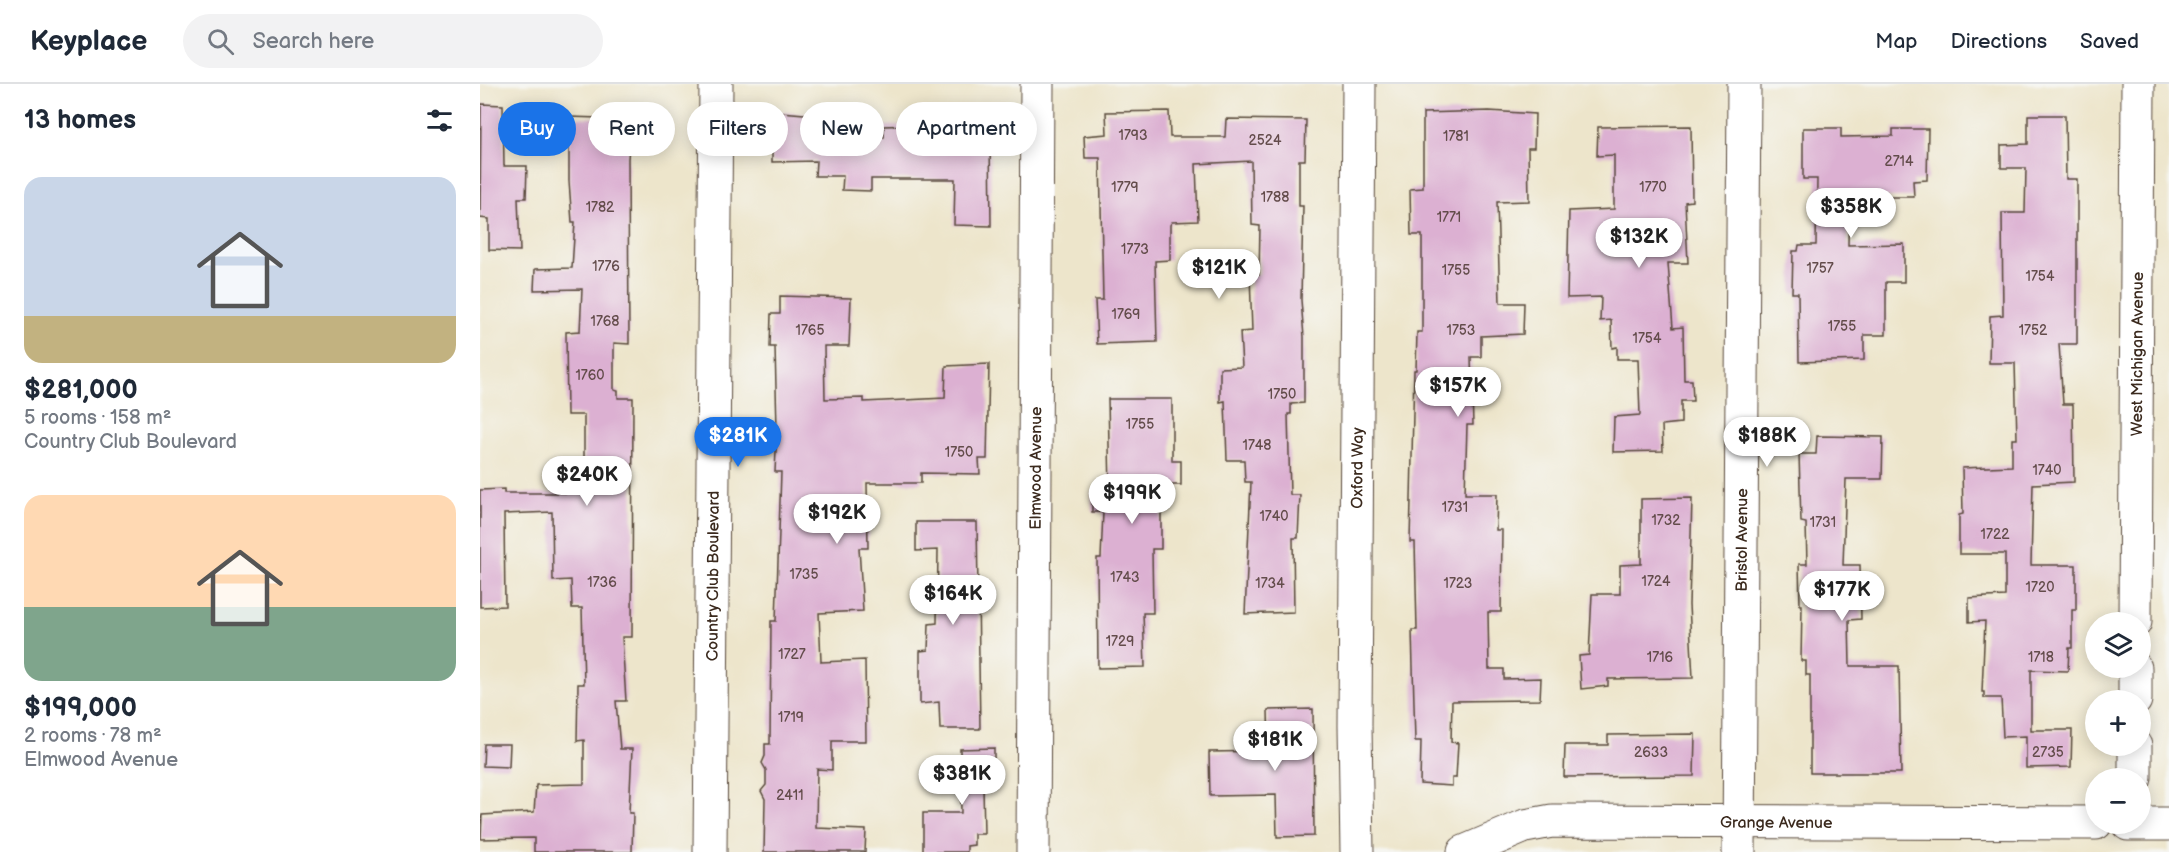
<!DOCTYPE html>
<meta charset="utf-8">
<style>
body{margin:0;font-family:"Balsamiq Sans",sans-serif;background:#f2f2f3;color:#1f2937;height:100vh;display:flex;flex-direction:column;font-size:22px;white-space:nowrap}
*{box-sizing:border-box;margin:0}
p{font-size:20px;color:#747a83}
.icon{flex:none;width:33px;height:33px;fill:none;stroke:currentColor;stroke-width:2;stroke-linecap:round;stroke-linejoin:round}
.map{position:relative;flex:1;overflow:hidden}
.details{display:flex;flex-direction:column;background:#fff;width:480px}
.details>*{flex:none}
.banner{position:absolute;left:18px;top:18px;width:570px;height:54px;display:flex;gap:12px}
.buttons{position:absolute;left:1605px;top:528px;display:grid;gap:12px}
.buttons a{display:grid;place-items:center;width:66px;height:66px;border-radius:50%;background:#fff;box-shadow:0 3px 15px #0003;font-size:30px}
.price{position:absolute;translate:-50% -51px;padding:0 14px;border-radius:21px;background:#fff;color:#222;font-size:20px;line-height:39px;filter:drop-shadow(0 2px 3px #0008)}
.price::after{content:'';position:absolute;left:50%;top:36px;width:18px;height:14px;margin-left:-9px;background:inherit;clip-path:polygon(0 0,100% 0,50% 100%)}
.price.current{background:#1a73e8;color:#fff}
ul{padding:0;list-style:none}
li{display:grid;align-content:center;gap:12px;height:318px;padding:0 24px}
li span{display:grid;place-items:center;height:186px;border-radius:18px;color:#555}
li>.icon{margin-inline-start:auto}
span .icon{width:108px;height:108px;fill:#fffc;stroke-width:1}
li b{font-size:26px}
h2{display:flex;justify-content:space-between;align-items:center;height:72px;padding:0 24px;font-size:26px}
.pill{padding:0 21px;border-radius:27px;background:#fff;box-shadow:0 3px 15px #0003;font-size:21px;line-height:54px}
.pill.current{background:#1a73e8;color:#fff}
header{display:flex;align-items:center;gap:36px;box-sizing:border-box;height:84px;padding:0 30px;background:#fff;border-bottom:2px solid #e0e1e3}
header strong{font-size:28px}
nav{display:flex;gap:33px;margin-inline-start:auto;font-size:21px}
.search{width:420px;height:54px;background:#f2f2f3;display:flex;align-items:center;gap:15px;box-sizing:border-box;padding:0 21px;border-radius:33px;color:#747a83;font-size:22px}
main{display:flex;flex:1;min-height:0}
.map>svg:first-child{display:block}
</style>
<header>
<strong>Keyplace</strong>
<div class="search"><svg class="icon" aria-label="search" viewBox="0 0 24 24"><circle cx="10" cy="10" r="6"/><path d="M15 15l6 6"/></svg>Search here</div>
<nav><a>Map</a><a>Directions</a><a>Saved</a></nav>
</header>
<main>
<section class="details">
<h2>13 homes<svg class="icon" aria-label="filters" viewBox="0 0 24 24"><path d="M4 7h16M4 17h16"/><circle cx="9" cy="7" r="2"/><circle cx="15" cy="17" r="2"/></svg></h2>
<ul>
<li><span style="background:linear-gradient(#c9d6e8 75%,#c2b280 0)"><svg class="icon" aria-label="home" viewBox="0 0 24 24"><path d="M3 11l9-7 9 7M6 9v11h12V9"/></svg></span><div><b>$281,000</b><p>5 rooms · 158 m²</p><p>Country Club Boulevard</p></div></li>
<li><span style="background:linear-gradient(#ffd9b3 60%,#7fa58c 0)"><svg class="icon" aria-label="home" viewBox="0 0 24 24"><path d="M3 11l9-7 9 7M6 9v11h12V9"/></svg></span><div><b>$199,000</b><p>2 rooms · 78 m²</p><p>Elmwood Avenue</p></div></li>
</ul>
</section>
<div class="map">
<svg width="1689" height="768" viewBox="0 0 1689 768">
<rect width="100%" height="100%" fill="#f6f6f2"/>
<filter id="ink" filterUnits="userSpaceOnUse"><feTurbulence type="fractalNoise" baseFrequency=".0167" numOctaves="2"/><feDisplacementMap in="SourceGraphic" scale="12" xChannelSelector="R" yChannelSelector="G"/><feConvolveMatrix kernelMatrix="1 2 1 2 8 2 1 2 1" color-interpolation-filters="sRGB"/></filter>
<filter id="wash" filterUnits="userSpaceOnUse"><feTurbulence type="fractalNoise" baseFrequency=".008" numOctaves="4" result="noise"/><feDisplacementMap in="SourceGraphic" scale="24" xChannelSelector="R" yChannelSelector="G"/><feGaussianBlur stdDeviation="1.35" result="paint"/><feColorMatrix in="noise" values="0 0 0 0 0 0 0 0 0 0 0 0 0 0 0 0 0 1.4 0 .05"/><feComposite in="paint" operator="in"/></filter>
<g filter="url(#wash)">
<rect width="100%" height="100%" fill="#ede5cb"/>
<g id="blocks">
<g fill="#dcb0d2">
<polygon points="1,20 23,21 24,82 47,82 46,114 38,114 40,167 9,166 9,135 0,134"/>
<polygon points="689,27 690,53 745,53 746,35 826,36 825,76 819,76 819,122 823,122 821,216 824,253 824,319 811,320 811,330 808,330 810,411 820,411 818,454 813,454 814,528 765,530 771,398 765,398 764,376 747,376 745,317 740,318 740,284 762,283 760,248 772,247 770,191 779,191 780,142 772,141 771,77 716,80 718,137 692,138 690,141 690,176 675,177 677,258 617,260 615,216 623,216 620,74 605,74 604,52 627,50 626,28"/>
<polygon points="1009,27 1055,30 1054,64 1048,64 1049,117 1017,118 1020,219 1044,219 1043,250 1001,252 1001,273 991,273 993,341 987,341 985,410 1017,410 1016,446 1022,446 1021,528 1008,528 1009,585 1024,585 1024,595 1061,594 1060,616 972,617 971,658 978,659 976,694 972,694 972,702 940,700 941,657 935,657 932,546 937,546 935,458 930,458 934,286 936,286 937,248 942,248 942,151 931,151 930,105 943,104 943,29"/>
<polygon points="301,28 359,33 359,52 404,53 404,42 491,39 510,54 511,142 474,141 475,95 391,95 391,107 362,106 363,92 335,92 336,77 292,78 292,49 299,50"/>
<polygon points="1548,31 1585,31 1586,95 1597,95 1597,260 1579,260 1583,320 1593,320 1594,398 1553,400 1551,481 1596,481 1596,526 1592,526 1592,564 1589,564 1588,587 1551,586 1551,646 1592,646 1591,683 1546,684 1546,652 1523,653 1521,614 1504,614 1504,608 1502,608 1505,537 1489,538 1489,514 1525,512 1525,470 1479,470 1479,431 1483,430 1482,384 1532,382 1532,355 1537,355 1535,279 1509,279 1510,232 1523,231 1522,129 1545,129 1546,84 1521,84 1521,61 1548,60"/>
<polygon points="89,33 151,35 148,75 149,260 134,259 134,306 138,307 138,314 153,314 152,553 142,553 146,617 136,617 140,665 152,665 149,729 153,729 152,768 54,768 54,754 1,755 2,731 54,728 56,701 104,700 104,656 97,657 98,600 104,600 102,524 92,524 91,496 73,497 72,428 24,430 25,522 0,523 0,406 24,405 24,409 104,409 104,331 87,331 86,248 100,247 102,205 54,206 55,185 92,184 95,138 92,138 89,97"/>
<polygon points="1211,42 1212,117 1205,118 1208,179 1188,179 1193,244 1203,243 1204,296 1212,296 1213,317 1201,317 1201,339 1182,341 1183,367 1133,368 1134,333 1160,331 1158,275 1137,275 1137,263 1132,264 1131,236 1120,237 1121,213 1087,214 1089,127 1134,125 1134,71 1117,72 1118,43"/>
<polygon points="1323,44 1361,44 1361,53 1413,52 1413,45 1448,45 1447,96 1433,97 1434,113 1369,113 1368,161 1424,160 1424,198 1406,198 1406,251 1384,251 1384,276 1319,278 1318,209 1312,209 1313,167 1318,167 1319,161 1336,161 1337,95 1323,95"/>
<polygon points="300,212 371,214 369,262 344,262 345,315 384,314 384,318 465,314 466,282 509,280 507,375 499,375 500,390 441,389 441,399 387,399 388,464 379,464 383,527 339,529 341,578 385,576 386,657 352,657 352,686 337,685 336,744 386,746 385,768 284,768 285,715 281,707 286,701 286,686 282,679 285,672 285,660 290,660 291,537 296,537 301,388 295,388 297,345 295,263 290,263 291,230 300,230"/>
<polygon points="628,315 692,315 692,377 701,377 701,401 681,401 681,465 672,465 673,529 663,529 665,583 618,584 617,474 621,474 623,428 612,428 612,407 630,407"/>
<polygon points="1337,352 1403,353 1402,395 1366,395 1363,481 1380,481 1381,535 1369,536 1370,582 1419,582 1421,689 1330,689 1330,591 1326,591 1326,577 1321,577 1322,521 1320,521 1319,480 1327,480 1326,439 1321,438 1319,370 1336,370"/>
<polygon points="1212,414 1209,521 1213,594 1128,595 1128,602 1101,605 1099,572 1109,571 1112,510 1140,510 1140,481 1161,480 1161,415"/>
<polygon points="436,438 497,438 500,645 460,645 459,618 440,620 440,567 448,566 449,540 457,539 458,466 436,467"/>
<polygon points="833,625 834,752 797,753 796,711 730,712 729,668 789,667 788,626"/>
<polygon points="1215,650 1214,692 1084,693 1085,661 1128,661 1128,651"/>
<polygon points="4,660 30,660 29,683 3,682"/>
<polygon points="514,664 514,703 503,703 504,750 494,750 494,761 487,762 487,768 443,768 443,729 481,729 480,665"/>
</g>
</g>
</g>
<g filter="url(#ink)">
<use href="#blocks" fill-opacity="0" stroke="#564638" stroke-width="1.5"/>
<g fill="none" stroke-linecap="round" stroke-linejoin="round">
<g stroke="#564638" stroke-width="35">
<g id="minor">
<path id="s1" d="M1655,538l3,-538"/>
<polyline points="1655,616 1655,584"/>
<polyline points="1655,694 1655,662"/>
<polyline points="1648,740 1689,740"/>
<path id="s2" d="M230,768l6,-768"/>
<path id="s3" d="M553,768l4,-768"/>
<path id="s4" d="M877,768l-2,-126 4,-642"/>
<path id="s5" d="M984,768l61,-26 27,-5 544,2"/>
<path id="s6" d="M1259,768l5,-768"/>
</g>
</g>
<use href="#minor" stroke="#fff" stroke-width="33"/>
</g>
</g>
<g text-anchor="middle" stroke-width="4.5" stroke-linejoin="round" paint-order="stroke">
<g font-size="14" fill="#634c4b">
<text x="653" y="56">1793</text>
<text x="976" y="57">1781</text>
<text x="785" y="61">2524</text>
<text x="1419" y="82">2714</text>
<text x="645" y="108">1779</text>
<text x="1173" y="108">1770</text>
<text x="795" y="118">1788</text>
<text x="120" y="128">1782</text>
<text x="969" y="138">1771</text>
<text x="655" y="170">1773</text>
<text x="126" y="187">1776</text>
<text x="1340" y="189">1757</text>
<text x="976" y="191">1755</text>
<text x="1560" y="197">1754</text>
<text x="646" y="235">1769</text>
<text x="125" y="242">1768</text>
<text x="1362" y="247">1755</text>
<text x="330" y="251">1765</text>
<text x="981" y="251">1753</text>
<text x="1553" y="251">1752</text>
<text x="1167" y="259">1754</text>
<text x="110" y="296">1760</text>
<text x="802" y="315">1750</text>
<text x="660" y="345">1755</text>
<text x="777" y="366">1748</text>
<text x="479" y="373">1750</text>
<text x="1567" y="391">1740</text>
<text x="975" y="428">1731</text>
<text x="794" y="437">1740</text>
<text x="1186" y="441">1732</text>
<text x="1343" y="443">1731</text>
<text x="1515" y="455">1722</text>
<text x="324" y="495">1735</text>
<text x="645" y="498">1743</text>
<text x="1176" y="502">1724</text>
<text x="122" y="503">1736</text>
<text x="790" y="504">1734</text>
<text x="978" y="504">1723</text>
<text x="1560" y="508">1720</text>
<text x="640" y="562">1729</text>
<text x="312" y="575">1727</text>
<text x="1180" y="578">1716</text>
<text x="1561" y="578">1718</text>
<text x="311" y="638">1719</text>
<text x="1171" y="673">2633</text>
<text x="1568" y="673">2735</text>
<text x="310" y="716">2411</text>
</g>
<g font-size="16" fill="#3b2a1e" stroke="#f6f6f2">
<text dy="6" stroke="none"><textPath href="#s1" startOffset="268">West Michigan Avenue</textPath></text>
<text dy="6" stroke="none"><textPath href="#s3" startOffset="384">Elmwood Avenue</textPath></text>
<text dy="6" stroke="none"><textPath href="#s4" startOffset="384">Oxford Way</textPath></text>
<text dy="6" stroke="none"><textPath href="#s6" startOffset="312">Bristol Avenue</textPath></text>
<text dy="6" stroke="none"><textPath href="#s2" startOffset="276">Country Club Boulevard</textPath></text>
<text dy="6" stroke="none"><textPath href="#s5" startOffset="318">Grange Avenue</textPath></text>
</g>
</g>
</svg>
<div class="buttons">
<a><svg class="icon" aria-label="layers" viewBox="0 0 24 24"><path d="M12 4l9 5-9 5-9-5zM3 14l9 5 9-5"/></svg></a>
<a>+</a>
<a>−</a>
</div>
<b class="price" style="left:1371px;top:155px">$358K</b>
<b class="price" style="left:1159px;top:185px">$132K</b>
<b class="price" style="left:739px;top:216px">$121K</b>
<b class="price" style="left:978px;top:334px">$157K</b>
<b class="price current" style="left:258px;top:384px">$281K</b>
<b class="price" style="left:1287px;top:384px">$188K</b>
<b class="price" style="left:107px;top:423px">$240K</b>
<b class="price" style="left:652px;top:441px">$199K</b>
<b class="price" style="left:357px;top:461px">$192K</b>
<b class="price" style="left:1362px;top:538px">$177K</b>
<b class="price" style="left:473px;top:542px">$164K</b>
<b class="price" style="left:795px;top:688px">$181K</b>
<b class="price" style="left:482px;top:722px">$381K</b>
<div class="banner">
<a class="pill current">Buy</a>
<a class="pill">Rent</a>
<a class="pill">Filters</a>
<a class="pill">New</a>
<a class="pill">Apartment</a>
</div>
</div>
</main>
